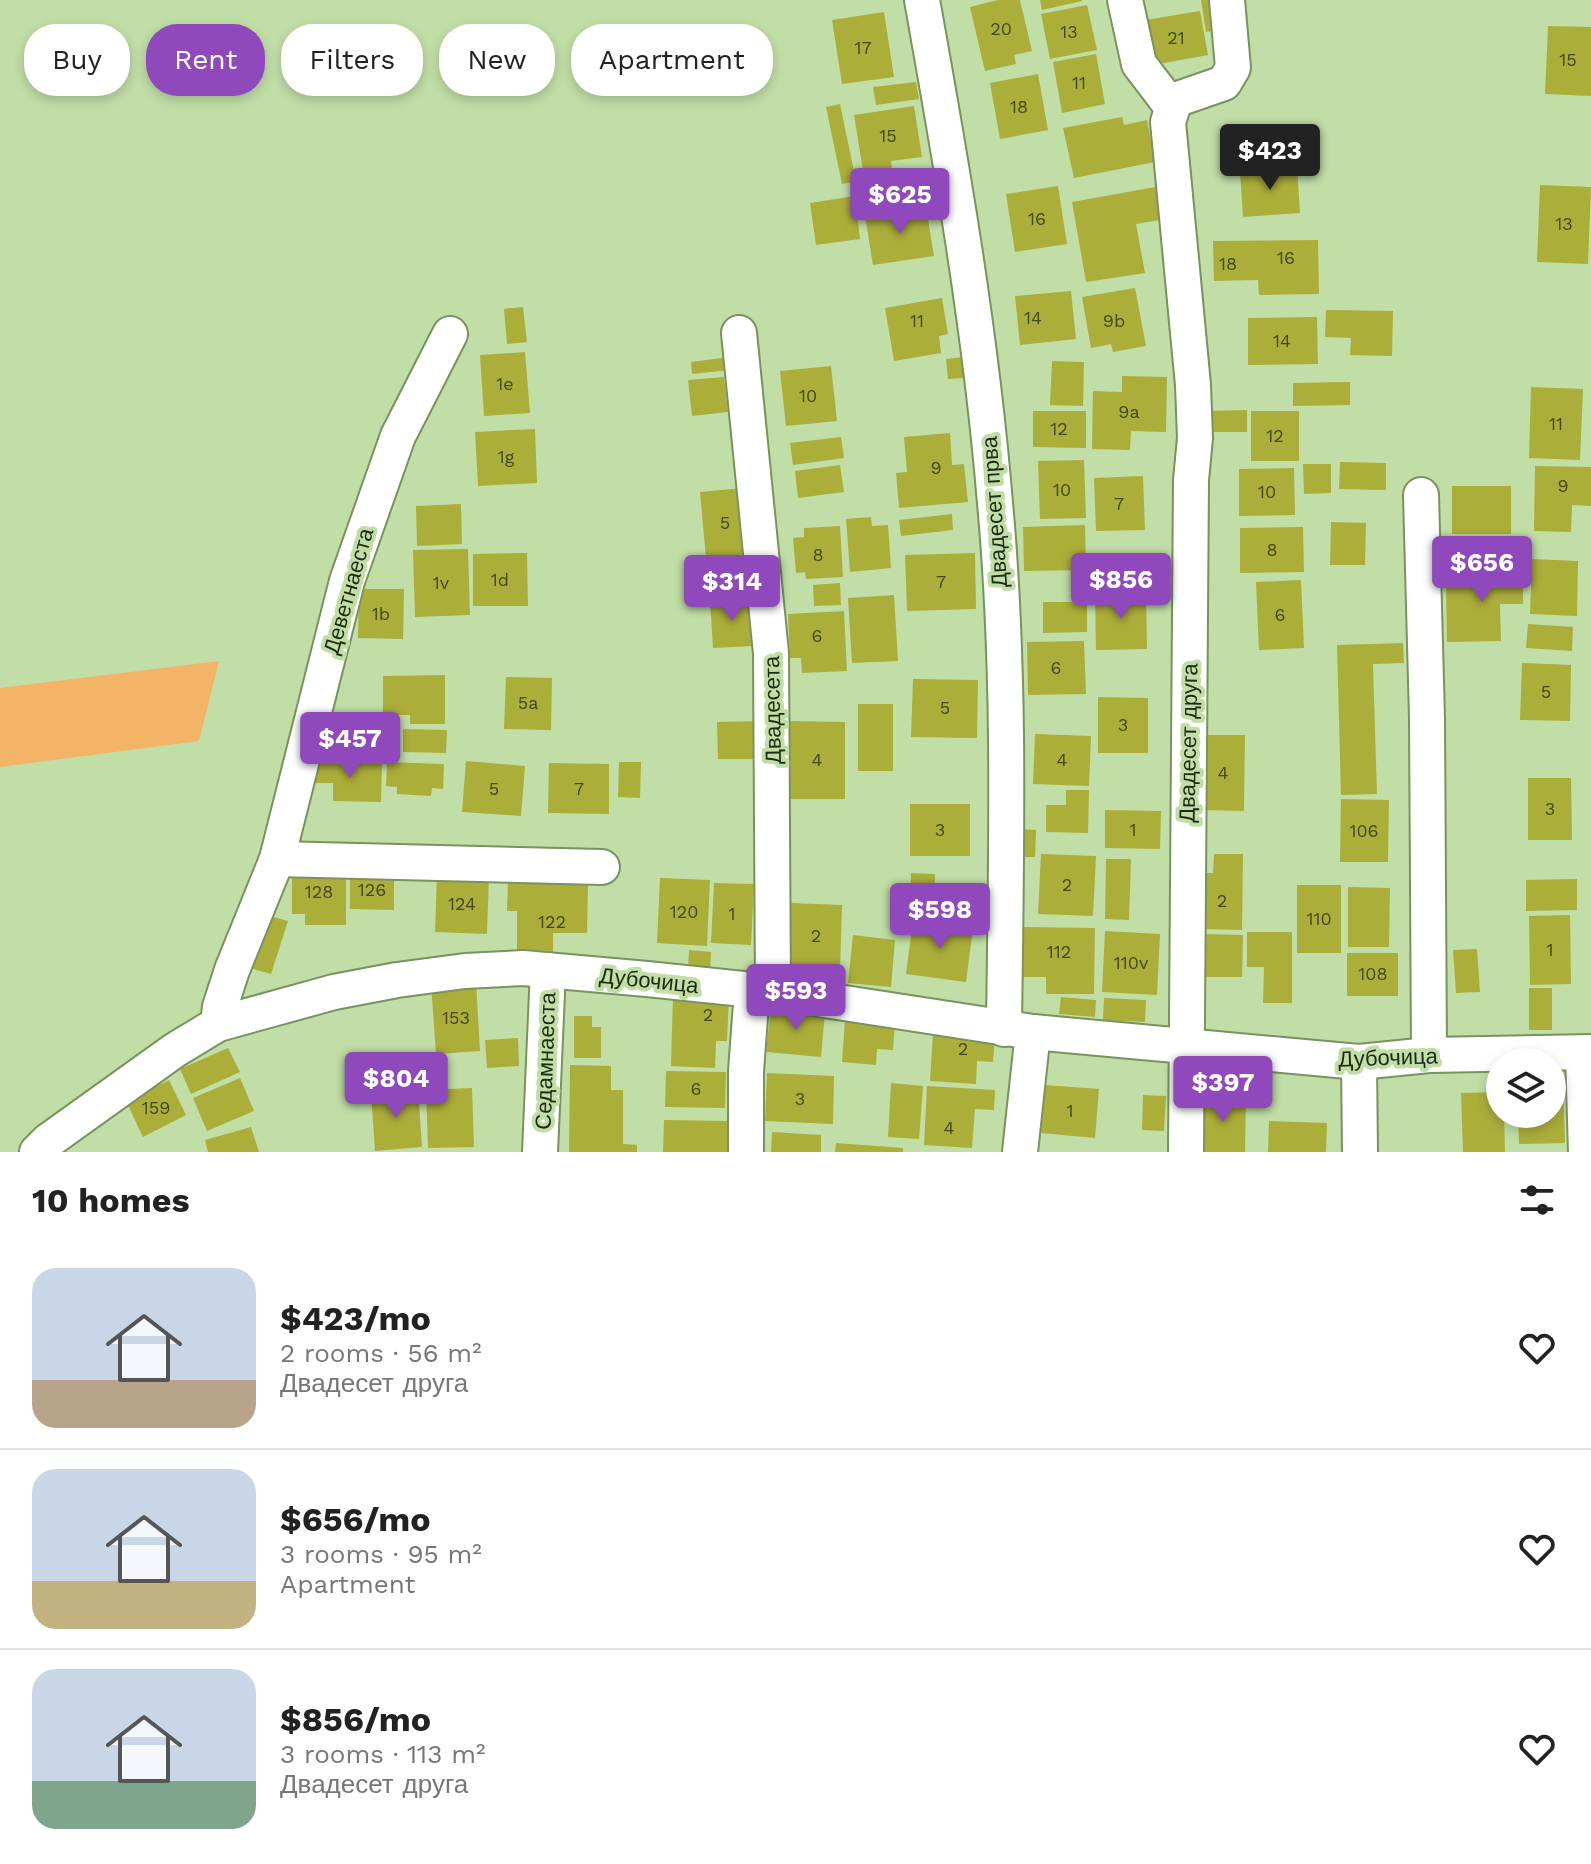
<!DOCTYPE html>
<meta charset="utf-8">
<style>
body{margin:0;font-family:"Work Sans",sans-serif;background:#f2f2f2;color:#222;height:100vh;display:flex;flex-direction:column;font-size:30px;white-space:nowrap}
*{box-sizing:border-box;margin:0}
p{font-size:26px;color:#767676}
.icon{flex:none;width:44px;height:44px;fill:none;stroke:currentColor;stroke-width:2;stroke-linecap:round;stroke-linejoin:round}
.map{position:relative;height:1152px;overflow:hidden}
.sheet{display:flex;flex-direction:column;background:#fff;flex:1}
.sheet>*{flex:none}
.hud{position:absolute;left:24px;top:24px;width:800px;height:72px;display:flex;gap:16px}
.buttons{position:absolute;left:1486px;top:1048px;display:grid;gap:16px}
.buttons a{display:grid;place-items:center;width:80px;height:80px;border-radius:50%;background:#fff;box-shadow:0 4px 12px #0003;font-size:40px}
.price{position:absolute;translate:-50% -68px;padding:0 18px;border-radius:8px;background:#9049bd;color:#fff;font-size:26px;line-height:52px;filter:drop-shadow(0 2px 4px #0008)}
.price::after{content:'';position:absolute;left:50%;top:48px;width:24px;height:18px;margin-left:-12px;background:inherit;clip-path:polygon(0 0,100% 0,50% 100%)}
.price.selected{background:#222;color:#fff}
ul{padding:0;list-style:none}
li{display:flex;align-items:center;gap:24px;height:200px;padding:0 32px}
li+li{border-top:2px solid #e0e0e0}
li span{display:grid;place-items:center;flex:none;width:224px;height:160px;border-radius:24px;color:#555}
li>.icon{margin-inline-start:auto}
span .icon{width:96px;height:96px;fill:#fffc;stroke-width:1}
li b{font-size:34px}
h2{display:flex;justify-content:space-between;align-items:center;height:96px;padding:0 32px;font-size:34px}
.tag{padding:0 28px;border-radius:32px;background:#fff;box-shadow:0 4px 12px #0003;font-size:28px;line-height:72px}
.tag.selected{background:#9049bd;color:#fff}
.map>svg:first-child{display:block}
</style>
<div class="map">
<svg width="1591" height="1152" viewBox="0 0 1591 1152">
<rect width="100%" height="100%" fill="#c1dea6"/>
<polygon fill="#f3b467" points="219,661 199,741 0,767 0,688"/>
<g fill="#acae3a">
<polygon points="998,0 1020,0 1032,51 1014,55 1016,64 985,71 970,7"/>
<polygon points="1040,0 1082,0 1082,1 1042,10"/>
<polygon points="1201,0 1220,0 1225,29 1206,32"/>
<polygon points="1087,5 1097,50 1050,59 1041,14"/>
<polygon points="1200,11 1208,55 1153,65 1145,20"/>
<polygon points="884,12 894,77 842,84 832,20"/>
<polygon points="1548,26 1591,27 1591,96 1545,94"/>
<polygon points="1096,54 1105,104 1062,113 1053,62"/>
<polygon points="1038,74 1048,130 1000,139 990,83"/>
<polygon points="916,82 919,99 876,105 873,87"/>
<polygon points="840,104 856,181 842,184 826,107"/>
<polygon points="914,106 922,157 891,161 894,185 866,189 854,115"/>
<polygon points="1122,117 1124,125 1147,120 1155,162 1074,178 1063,128"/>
<polygon points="1297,167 1300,213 1243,217 1240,171"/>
<polygon points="1540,185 1591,187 1588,264 1537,262"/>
<polygon points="1058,186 1067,244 1015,252 1006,194"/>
<polygon points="1161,186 1166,219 1136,224 1145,273 1086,282 1072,202"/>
<polygon points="855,196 860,239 816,245 810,203"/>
<polygon points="926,207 934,256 873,265 865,216"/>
<polygon points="1318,240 1319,294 1259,295 1258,280 1214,281 1213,241"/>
<polygon points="1135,288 1146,346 1113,352 1111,344 1091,348 1082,297"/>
<polygon points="1071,291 1076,339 1020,345 1015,296"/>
<polygon points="942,298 948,334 939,336 941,353 894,361 885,308"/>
<polygon points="523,307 527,342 507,344 504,309"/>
<polygon points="1326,310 1393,311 1392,356 1350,355 1351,338 1325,337"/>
<polygon points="1317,317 1318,364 1248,365 1248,318"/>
<polygon points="525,352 530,413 484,416 480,355"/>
<polygon points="737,356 739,369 692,374 691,362"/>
<polygon points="964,357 965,378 948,379 946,359"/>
<polygon points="1052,361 1084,362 1083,406 1050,405"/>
<polygon points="831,366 837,421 786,426 780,371"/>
<polygon points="1122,376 1167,377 1166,432 1131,431 1130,450 1092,449 1093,391 1122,392"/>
<polygon points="724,377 728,412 692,416 688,380"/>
<polygon points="1350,382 1350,405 1293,406 1293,383"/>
<polygon points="1531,387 1583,389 1580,460 1529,458"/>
<polygon points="1247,410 1247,432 1209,432 1209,411"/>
<polygon points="1033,411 1086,411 1086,448 1033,447"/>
<rect x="1251" y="411" width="48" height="50"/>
<polygon points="535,429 537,483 478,486 475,432"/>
<polygon points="950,433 952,465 964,464 968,502 899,508 896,473 907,472 904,437"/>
<polygon points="841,437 844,458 793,465 790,443"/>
<polygon points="1084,460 1086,518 1040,519 1038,461"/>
<polygon points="1340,462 1386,463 1386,490 1339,489"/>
<polygon points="1303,464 1331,464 1331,493 1304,494"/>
<polygon points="840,465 844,492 798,498 795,471"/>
<polygon points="1535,466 1591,467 1591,506 1572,505 1571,532 1534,531"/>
<polygon points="1294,468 1295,515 1239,516 1239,469"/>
<polygon points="1143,476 1145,530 1096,531 1094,478"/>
<rect x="1452" y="486" width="59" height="48"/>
<polygon points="743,488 749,554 706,558 700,492"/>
<polygon points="461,504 462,544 417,546 416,506"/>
<polygon points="952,514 953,530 901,536 899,520"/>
<polygon points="871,517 872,526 888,525 891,568 850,572 846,519"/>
<polygon points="1331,522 1366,523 1365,565 1330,565"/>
<polygon points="1085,525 1086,570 1024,571 1023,527"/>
<polygon points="840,526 843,577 806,579 805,572 796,573 793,538 804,537 804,528"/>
<polygon points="1303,527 1304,572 1240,573 1240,528"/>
<polygon points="468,549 470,615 415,617 413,550"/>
<polygon points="527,553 528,606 473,606 473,554"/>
<polygon points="975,553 976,609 907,611 905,555"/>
<polygon points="751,559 752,576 708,580 706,563"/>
<polygon points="1532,559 1578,561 1577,616 1530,614"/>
<polygon points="1523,566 1523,604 1500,604 1501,641 1447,642 1446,581 1481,580 1481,567"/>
<polygon points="1301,580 1304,648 1259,650 1256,582"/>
<polygon points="840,583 841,605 814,606 813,585"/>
<polygon points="359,589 404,589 403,639 358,638"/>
<polygon points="1095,593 1146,593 1147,649 1096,650"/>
<polygon points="894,595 898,661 852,663 848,598"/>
<polygon points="750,598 753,646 713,648 710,600"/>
<polygon points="1043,602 1087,602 1087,632 1043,633"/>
<polygon points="844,611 847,671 802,673 801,658 790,658 788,614"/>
<polygon points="1528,624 1573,627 1572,651 1526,648"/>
<polygon points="1084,641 1086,694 1028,695 1027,642"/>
<polygon points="1403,643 1404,663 1373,664 1377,794 1341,795 1337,645"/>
<polygon points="1522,663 1571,665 1570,721 1520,720"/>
<polygon points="445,675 445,724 410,724 410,715 383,715 383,676"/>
<polygon points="506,677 552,678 551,730 504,729"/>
<polygon points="913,679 978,680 977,738 911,737"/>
<polygon points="1098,697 1148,698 1148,753 1098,753"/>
<rect x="858" y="704" width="35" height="67"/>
<polygon points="760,721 760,759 718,759 717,722"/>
<polygon points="790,721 845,722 845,799 789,799"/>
<polygon points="403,729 447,730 446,753 403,752"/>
<polygon points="385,731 385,754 337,755 337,732"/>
<polygon points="1035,734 1091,736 1089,786 1033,784"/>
<polygon points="1203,735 1245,735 1244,811 1202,810"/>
<polygon points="466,761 525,766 521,816 462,812"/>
<polygon points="310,762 382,763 381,802 333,801 333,783 310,783"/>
<polygon points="387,762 444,764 443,789 432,788 431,796 397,794 397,787 386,786"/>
<polygon points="619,762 641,762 640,798 618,797"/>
<polygon points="549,763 609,764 609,814 548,813"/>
<polygon points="1528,778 1571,778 1572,840 1528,840"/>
<polygon points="1066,790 1089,790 1088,833 1046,832 1046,805 1066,805"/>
<polygon points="1341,799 1389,800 1388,862 1340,862"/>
<rect x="910" y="804" width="60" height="52"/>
<polygon points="1105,810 1161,811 1160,849 1105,848"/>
<polygon points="1022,829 1036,830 1035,857 1021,857"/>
<polygon points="1041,854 1096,856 1093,916 1038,914"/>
<polygon points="1214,854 1243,854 1242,930 1201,929 1202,873 1213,873"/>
<polygon points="1106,859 1131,859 1129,920 1105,919"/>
<polygon points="292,871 346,871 346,925 305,925 305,914 292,914"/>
<polygon points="350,872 394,872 394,910 350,909"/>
<polygon points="911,873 935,874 934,908 910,907"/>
<polygon points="437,875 489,876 487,934 435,932"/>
<polygon points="660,878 710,880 707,946 657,943"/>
<polygon points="1577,879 1577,910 1526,911 1526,880"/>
<polygon points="508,880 588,882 587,933 553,933 553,951 517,950 517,911 507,911"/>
<polygon points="714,883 754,884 751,945 711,943"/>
<rect x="1297" y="885" width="44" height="68"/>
<polygon points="1348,887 1390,888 1389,947 1348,947"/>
<polygon points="791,903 842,905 840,970 789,968"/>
<polygon points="267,915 288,921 271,974 250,968"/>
<polygon points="1570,915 1571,984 1530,985 1529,916"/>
<polygon points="913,920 973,928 966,982 906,974"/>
<polygon points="1023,927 1095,928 1094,994 1046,994 1046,977 1022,977"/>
<polygon points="1105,931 1160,934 1157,995 1102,992"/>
<polygon points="1247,932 1292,932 1292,1003 1263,1003 1264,967 1247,967"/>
<polygon points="1202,934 1243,935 1242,977 1202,977"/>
<polygon points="853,935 895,940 891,987 848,983"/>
<polygon points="1477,949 1480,992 1456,993 1453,950"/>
<polygon points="689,950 711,952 710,970 688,968"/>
<rect x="1347" y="953" width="51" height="43"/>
<polygon points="476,982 480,1051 436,1054 431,984"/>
<rect x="1529" y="988" width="23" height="42"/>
<polygon points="673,995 729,997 727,1041 716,1041 715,1068 671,1066"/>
<polygon points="1061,997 1096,1000 1095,1017 1059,1014"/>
<polygon points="1104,998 1146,1000 1145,1022 1103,1020"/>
<polygon points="771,1006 825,1012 821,1057 766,1052"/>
<polygon points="574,1016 592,1016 592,1027 601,1027 601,1058 574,1058"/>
<polygon points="845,1019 895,1022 893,1050 877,1049 876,1065 842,1062"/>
<polygon points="933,1032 995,1036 993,1062 977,1061 976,1084 930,1081"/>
<polygon points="518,1038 519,1066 487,1068 485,1040"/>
<polygon points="228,1048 240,1072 191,1094 180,1069"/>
<polygon points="570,1065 611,1066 611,1090 623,1090 623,1144 637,1145 637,1152 569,1152"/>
<polygon points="666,1071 726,1072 725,1108 665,1107"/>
<polygon points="767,1073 834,1076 833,1124 765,1121"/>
<polygon points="240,1078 254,1111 207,1131 193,1098"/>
<polygon points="169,1080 186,1115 143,1137 126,1101"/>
<polygon points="1552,1080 1563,1080 1565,1143 1519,1144 1518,1114 1552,1114"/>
<polygon points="891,1083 923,1086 919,1139 888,1137"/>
<polygon points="1045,1085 1099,1089 1095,1138 1041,1133"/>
<polygon points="927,1086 995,1090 994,1110 975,1109 972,1148 924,1145"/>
<polygon points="472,1088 474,1147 428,1148 426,1090"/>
<polygon points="418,1089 422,1147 375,1151 371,1093"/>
<polygon points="1500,1092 1500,1114 1504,1114 1505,1152 1463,1152 1461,1093"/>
<polygon points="1143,1095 1166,1096 1164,1131 1142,1130"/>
<polygon points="1201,1095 1246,1096 1245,1152 1200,1152"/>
<polygon points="664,1120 729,1121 729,1152 663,1152"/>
<polygon points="1269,1121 1327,1123 1326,1152 1268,1152"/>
<polygon points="251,1127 259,1152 208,1152 205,1140"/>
<polygon points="772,1132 821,1135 821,1152 771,1152"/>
<polygon points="836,1143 903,1148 903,1152 835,1152"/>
</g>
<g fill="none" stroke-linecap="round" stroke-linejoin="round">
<g stroke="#78935e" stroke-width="38">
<g id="minor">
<path d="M922,0c30,167 59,333 73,503 16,174 11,350 9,526"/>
<polyline points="1125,0 1139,64 1171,106"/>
<polyline points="739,333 771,653 773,992"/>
<polyline points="1421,495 1427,718 1429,1055"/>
<polyline points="277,859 602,867"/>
<polyline points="218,1024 220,1007 232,970 277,859 347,581 398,436 450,334"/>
<polyline points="1583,1053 1586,1152"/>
<polyline points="1359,1062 1360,1152"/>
<polyline points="37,1152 48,1141 175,1050 218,1024 334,992 397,980 465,971 523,968 647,979 773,992 1033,1032 1359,1062 1429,1055 1591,1052"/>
<polyline points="540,1152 548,970"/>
<polyline points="746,1152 746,1071 752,990"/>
<polyline points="1020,1152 1033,1032"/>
<polyline points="1186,1152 1191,480 1195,438 1193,385 1168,122 1175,100 1224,83 1233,68 1227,0"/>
</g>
</g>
<use href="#minor" stroke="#fff" stroke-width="34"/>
</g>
<g text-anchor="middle" stroke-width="8" stroke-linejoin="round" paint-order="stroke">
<g font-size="18" fill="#424b1e">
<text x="1001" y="35">20</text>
<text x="1069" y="38">13</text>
<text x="1176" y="44">21</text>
<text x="863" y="54">17</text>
<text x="1568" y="66">15</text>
<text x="1079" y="89">11</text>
<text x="1019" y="113">18</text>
<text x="888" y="142">15</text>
<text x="1037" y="225">16</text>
<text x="1564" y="230">13</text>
<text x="1286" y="264">16</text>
<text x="1228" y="270">18</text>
<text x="1033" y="324">14</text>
<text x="917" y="327">11</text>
<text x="1114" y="327">9b</text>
<text x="1282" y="347">14</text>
<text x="505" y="390">1e</text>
<text x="808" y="402">10</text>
<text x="1129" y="418">9a</text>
<text x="1556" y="430">11</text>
<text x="1059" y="435">12</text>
<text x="1275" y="442">12</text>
<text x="506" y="463">1g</text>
<text x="936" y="474">9</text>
<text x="1563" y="492">9</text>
<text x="1062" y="496">10</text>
<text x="1267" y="498">10</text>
<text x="1119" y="510">7</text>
<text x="725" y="529">5</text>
<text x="1272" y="556">8</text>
<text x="818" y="561">8</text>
<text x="500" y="586">1d</text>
<text x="941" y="588">7</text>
<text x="441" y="589">1v</text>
<text x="381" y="620">1b</text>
<text x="1280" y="621">6</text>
<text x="817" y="642">6</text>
<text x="1056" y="674">6</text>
<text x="1546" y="698">5</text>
<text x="528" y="709">5a</text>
<text x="945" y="714">5</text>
<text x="1123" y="731">3</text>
<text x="817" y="766">4</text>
<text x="1062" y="766">4</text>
<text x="1223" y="779">4</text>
<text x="494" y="795">5</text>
<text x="579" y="795">7</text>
<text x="1550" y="815">3</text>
<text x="940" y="836">3</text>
<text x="1133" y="836">1</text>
<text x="1364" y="837">106</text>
<text x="1067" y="891">2</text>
<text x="372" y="896">126</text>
<text x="319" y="898">128</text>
<text x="1222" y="907">2</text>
<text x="462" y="910">124</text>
<text x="684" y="918">120</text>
<text x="732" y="920">1</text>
<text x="1319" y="925">110</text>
<text x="552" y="928">122</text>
<text x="816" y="942">2</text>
<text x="1550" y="956">1</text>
<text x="1059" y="958">112</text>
<text x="1131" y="969">110v</text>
<text x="1373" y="980">108</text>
<text x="708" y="1021">2</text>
<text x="456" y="1024">153</text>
<text x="963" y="1055">2</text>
<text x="696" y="1095">6</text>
<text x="800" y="1105">3</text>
<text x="156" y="1114">159</text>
<text x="1070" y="1117">1</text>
<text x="949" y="1134">4</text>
</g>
<g font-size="22" fill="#1f2a14" stroke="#c1dea6">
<text transform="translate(994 512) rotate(-94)" y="8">Двадесет прва</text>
<text transform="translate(348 591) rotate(-74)" y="8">Деветнаеста</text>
<text transform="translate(772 710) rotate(-91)" y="8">Двадесета</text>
<text transform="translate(1188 743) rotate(-89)" y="8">Двадесет друга</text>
<text transform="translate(649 980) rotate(6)" y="8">Дубочица</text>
<text transform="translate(1388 1057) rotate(-2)" y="8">Дубочица</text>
<text transform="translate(545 1061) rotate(-88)" y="8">Седамнаеста</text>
</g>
</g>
</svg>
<div class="buttons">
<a><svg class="icon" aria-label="layers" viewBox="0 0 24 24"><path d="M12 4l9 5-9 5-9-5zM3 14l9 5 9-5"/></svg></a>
</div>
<b class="price selected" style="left:1270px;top:192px">$423</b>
<b class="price" style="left:900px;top:236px">$625</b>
<b class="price" style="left:1482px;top:604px">$656</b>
<b class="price" style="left:1121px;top:621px">$856</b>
<b class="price" style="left:732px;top:623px">$314</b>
<b class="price" style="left:350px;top:780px">$457</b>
<b class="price" style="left:940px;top:951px">$598</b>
<b class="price" style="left:796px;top:1032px">$593</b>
<b class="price" style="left:396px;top:1120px">$804</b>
<b class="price" style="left:1223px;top:1124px">$397</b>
<div class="hud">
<a class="tag">Buy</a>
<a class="tag selected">Rent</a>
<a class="tag">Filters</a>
<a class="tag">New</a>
<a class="tag">Apartment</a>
</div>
</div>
<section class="sheet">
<h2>10 homes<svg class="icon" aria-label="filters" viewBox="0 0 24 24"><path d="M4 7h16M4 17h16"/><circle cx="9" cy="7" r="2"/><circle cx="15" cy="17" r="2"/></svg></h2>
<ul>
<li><span style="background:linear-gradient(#c9d6e8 70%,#b9a48a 0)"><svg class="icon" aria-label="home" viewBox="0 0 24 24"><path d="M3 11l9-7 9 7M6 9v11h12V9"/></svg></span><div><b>$423/mo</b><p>2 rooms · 56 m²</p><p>Двадесет друга</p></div><svg class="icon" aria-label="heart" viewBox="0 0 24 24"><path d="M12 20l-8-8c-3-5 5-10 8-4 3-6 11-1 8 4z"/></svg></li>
<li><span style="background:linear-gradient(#c9d6e8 70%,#c2b280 0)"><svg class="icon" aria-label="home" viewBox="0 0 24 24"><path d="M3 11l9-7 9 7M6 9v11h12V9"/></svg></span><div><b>$656/mo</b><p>3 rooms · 95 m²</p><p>Apartment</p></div><svg class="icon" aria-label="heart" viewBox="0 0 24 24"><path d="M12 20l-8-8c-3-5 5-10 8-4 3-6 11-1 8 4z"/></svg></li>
<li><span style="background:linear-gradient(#c9d6e8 70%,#7fa58c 0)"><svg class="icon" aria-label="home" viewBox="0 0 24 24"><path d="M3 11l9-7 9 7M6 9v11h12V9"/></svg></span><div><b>$856/mo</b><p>3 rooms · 113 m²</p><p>Двадесет друга</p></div><svg class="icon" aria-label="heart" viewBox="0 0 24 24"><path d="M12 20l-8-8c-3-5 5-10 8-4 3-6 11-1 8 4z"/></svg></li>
</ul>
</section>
